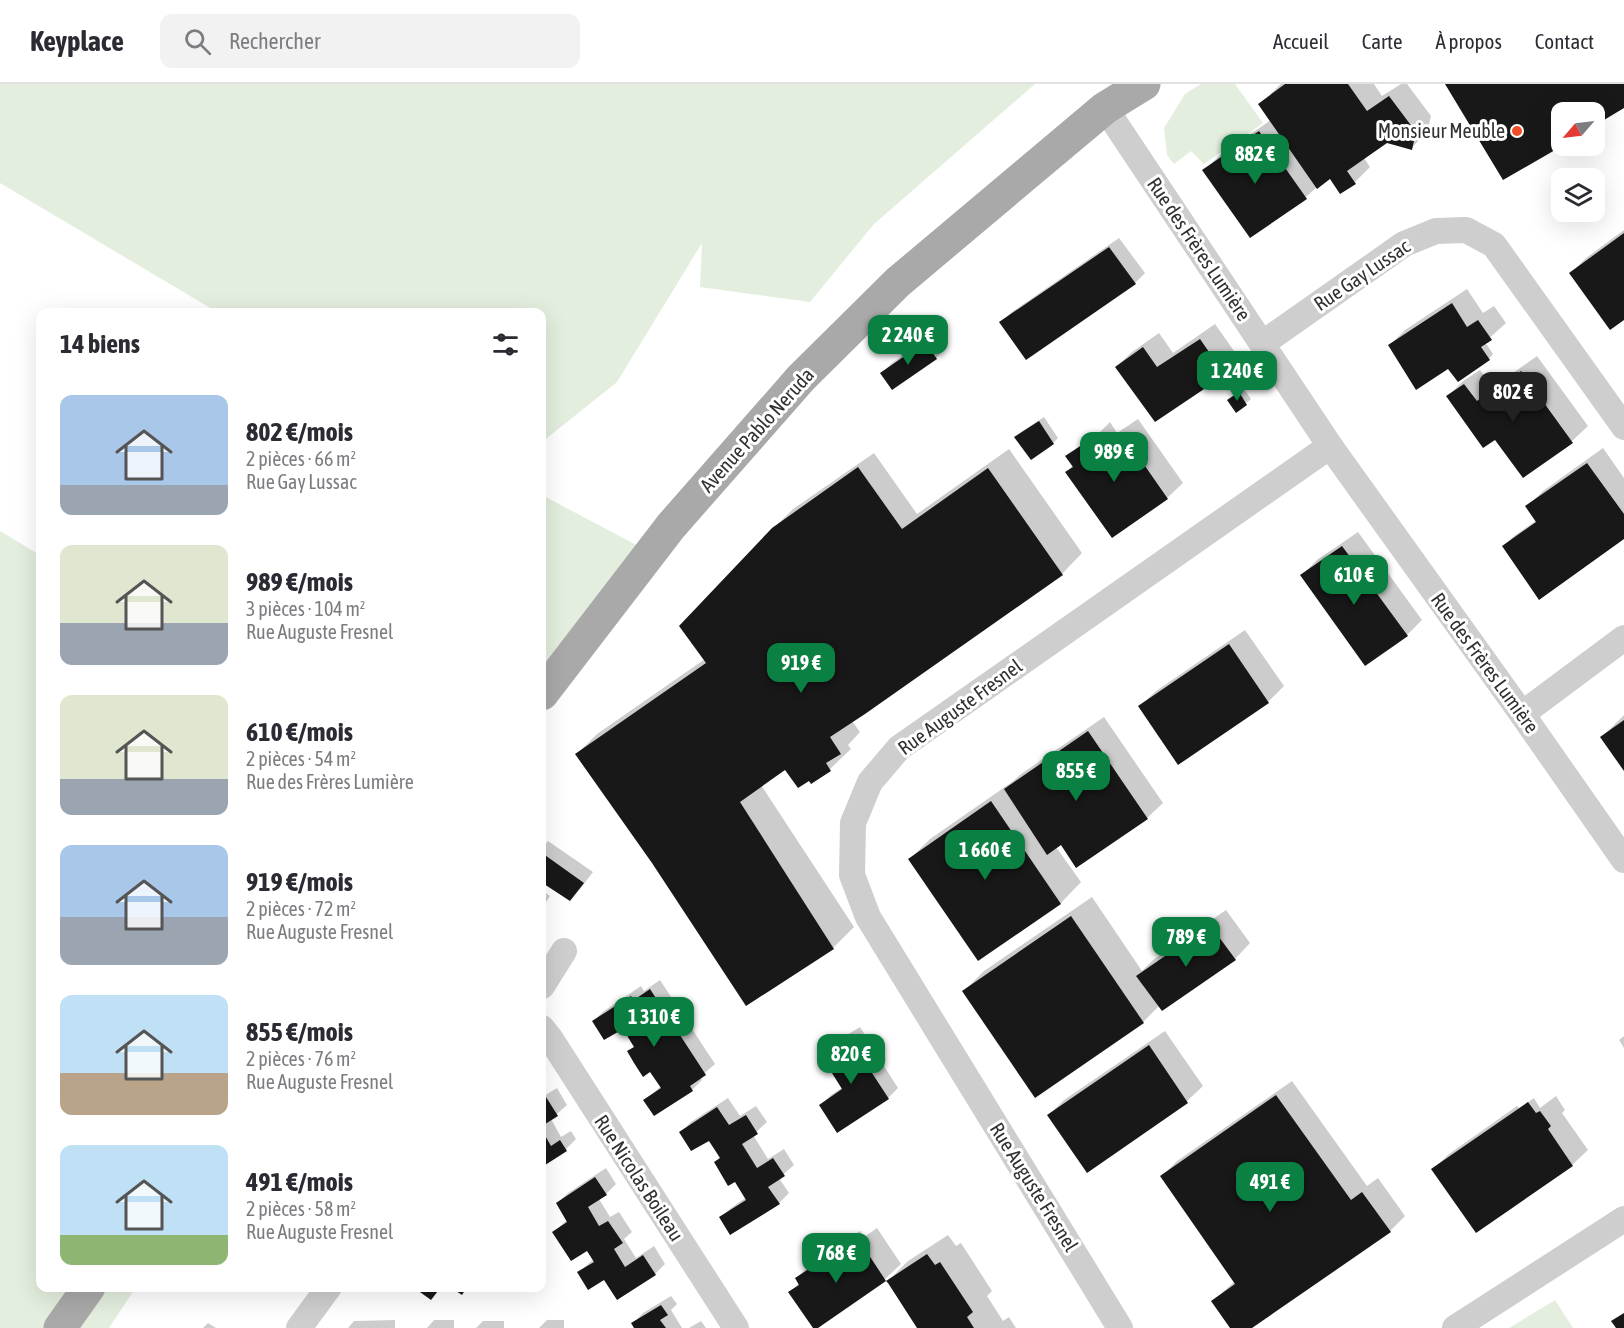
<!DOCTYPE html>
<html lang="fr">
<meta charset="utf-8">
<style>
body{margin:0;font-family:"Asap Condensed",sans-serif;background:#f2f2f3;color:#2b2b33;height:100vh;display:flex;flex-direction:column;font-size:22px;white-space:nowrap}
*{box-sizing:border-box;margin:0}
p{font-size:20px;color:#7c7c81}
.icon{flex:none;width:33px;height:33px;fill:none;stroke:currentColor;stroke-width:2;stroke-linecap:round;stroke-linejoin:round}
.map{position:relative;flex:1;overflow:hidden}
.sheet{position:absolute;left:36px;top:224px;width:510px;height:984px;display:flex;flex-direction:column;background:#fff;border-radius:12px;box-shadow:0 6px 24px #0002}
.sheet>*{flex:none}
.needle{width:39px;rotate:242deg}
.controls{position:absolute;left:1551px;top:18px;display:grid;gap:12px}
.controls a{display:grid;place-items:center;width:54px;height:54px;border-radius:12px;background:#fff;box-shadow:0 6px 24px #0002;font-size:30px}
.price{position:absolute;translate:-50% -51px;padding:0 14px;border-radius:12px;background:#0b8043;color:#fff;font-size:20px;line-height:39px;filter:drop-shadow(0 2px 3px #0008)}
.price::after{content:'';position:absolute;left:50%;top:36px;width:18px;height:14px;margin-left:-9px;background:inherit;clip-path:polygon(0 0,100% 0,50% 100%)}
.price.selected{background:#222;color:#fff}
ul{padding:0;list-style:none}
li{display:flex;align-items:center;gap:18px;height:150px;padding:0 24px}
li span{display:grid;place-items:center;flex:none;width:168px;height:120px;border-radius:12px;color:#555}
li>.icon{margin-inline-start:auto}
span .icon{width:72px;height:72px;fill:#fffc;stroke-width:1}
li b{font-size:26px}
h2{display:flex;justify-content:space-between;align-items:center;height:72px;padding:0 24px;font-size:26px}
header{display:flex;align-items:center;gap:36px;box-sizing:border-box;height:84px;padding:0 30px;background:#fff;border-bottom:2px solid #e1e1e2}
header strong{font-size:28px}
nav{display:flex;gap:33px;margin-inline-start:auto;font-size:21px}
.search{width:420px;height:54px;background:#f2f2f3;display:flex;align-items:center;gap:15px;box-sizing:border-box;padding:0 21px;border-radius:12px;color:#7c7c81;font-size:22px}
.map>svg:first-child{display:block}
</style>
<header>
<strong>Keyplace</strong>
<div class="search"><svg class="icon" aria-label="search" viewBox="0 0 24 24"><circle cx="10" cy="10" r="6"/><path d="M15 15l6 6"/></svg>Rechercher</div>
<nav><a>Accueil</a><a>Carte</a><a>À propos</a><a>Contact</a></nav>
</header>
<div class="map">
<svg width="1624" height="1244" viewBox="0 0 1624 1244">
<rect width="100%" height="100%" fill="#fff"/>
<g fill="#e3eede">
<polygon points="0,0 1035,0 874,140 810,218 700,203 702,159 617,298 542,358 542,228 217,228 0,99"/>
<polygon points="1201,0 1235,0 1263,39 1204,80 1191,67 1174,80 1167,71 1164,44 1185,10"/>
<polygon points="542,411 640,463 542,608"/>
<polygon points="0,447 40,471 40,1203 136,1203 109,1244 0,1244"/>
<polygon points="1555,1216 1573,1244 1509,1244"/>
</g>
<g fill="#0003">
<polygon points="1281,0 1374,0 1382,12 1401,0 1407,0 1431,32 1427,49 1411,64 1387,58 1364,74 1370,83 1355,98 1331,93 1317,103 1306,113 1251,152 1204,87 1220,71 1271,36 1260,20"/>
<polygon points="1624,146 1624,234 1571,189 1586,174"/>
<polygon points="1119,154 1145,189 1135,199 1001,238 1012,228"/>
<polygon points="1467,205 1483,229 1494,222 1506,239 1485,258 1493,270 1489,275 1455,280 1390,261 1405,246"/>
<polygon points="1215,240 1239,274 1224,290 1116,283 1132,268 1159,249 1173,269"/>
<polygon points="936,249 946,263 936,274 893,304 882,289 892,279"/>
<polygon points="1537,272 1588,342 1572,357 1523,392 1495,354 1448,312 1463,297 1480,286 1493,303"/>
<polygon points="1244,305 1251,315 1236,327 1234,312"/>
<polygon points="1044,333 1058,354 1053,359 1016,353 1021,348"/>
<polygon points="1138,335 1183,399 1167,414 1067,388 1073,381 1067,372 1097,351 1110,338 1117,349"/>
<polygon points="1603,364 1624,394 1624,453 1504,462 1514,452 1537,436 1527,423 1543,407"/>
<polygon points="1009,365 1082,469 1062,490 852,637 860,648 848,661 851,665 830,685 811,698 785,684 761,701 854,843 833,864 747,920 653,778 577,670 597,650 705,575 773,445 793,425 874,369 917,430"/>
<polygon points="1358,448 1422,536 1407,551 1302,491 1317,476"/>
<polygon points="1245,546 1284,602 1268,618 1178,679 1140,622 1156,607"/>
<polygon points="1624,631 1624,684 1602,653"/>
<polygon points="1104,633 1163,719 1147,734 1062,759 1056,763 1081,798 1061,819 979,875 910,775 930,755 1012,698 1021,690"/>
<polygon points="548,757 593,788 580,805 570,815 546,799 542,806 542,764"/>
<polygon points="542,806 550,812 542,824"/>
<polygon points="1092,813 1142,887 1153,876 1226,826 1250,859 1235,875 1160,921 1143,938 964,907 984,887"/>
<polygon points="660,896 715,980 700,993 702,996 692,1006 645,1017 661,1002 650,986 629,968 635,962 623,943 593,937 604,927 641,902 644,907"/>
<polygon points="860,943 873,963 877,961 886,975 882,979 898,1004 888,1014 821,1021 831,1011 843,1003 822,970 832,960"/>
<polygon points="1165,947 1203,1002 1187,1017 1087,1087 1049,1031 1064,1016"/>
<polygon points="1624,952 1624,964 1619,956"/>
<polygon points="1292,997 1367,1102 1378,1094 1405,1132 1390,1147 1249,1244 1231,1244 1213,1217 1235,1197 1162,1092 1177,1077"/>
<polygon points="557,1004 567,1021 551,1035 561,1053 571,1047 576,1055 566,1065 542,1081 542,1013"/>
<polygon points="1556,1012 1565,1026 1562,1029 1588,1066 1572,1081 1433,1085 1449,1070 1517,1022 1519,1024 1534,1014 1540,1024"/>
<polygon points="728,1014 740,1032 756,1022 767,1038 753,1051 768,1075 784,1065 794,1081 779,1094 789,1109 779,1119 721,1134 731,1124 747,1113 736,1096 716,1078 721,1073 709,1055 681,1048 691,1038"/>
<polygon points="606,1084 616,1100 606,1110 599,1115 610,1133 619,1128 632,1148 624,1155 636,1174 654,1162 665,1180 655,1190 605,1194 579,1188 594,1175 587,1165 554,1148 568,1135 557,1119 568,1109"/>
<polygon points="877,1144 901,1180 885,1195 815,1244 790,1208 799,1199 797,1194 812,1179 860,1147 864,1153"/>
<polygon points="948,1151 956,1162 961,1159 992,1207 987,1212 1003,1237 1009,1233 1016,1244 919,1244 888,1197 908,1177"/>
<polygon points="671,1212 677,1220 671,1226 682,1244 636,1244 633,1239 643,1229"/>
<polygon points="395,1236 395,1244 348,1244 354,1237"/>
<polygon points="434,1236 454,1236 454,1244 427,1244"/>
<polygon points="547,1236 564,1236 564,1244 539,1244"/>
<polygon points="483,1237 504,1237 504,1244 476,1244"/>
<polygon points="701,1237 706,1244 689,1244"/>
<polygon points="208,1239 216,1244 203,1244"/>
</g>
<g fill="#181818">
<polygon points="1285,0 1348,0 1367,27 1389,12 1416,48 1412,66 1387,59 1347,87 1356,100 1340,110 1330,95 1317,105 1258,20"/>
<polygon points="1445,0 1624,0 1624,24 1594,42 1594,28 1562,28 1562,62 1503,96"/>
<polygon points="1259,47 1307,115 1250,154 1202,86"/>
<polygon points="1624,149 1624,236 1610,246 1569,189"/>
<polygon points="1109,163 1136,200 1026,276 999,238"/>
<polygon points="1452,219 1467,243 1478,236 1492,256 1481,263 1490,276 1458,298 1448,285 1416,306 1388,261"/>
<polygon points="1200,255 1225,291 1155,338 1115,283 1143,263 1157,283"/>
<polygon points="925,258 937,275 892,306 880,289"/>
<polygon points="1521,287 1573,359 1523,394 1495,356 1483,364 1446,312 1464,300 1477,317"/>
<polygon points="1239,308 1247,321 1236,329 1227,316"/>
<polygon points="1039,337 1054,360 1031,376 1014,353"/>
<polygon points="1122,349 1168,415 1112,454 1065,388 1073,383 1065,372 1094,353 1101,363"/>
<polygon points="1587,379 1624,430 1624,455 1539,516 1502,462 1536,438 1525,422"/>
<polygon points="858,383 902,445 988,384 1063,491 865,630 830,653 841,670 826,679 831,687 811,700 809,697 798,704 785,686 740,718 834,865 746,922 652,779 575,670 706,579 679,542 772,444"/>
<polygon points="1342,462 1408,552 1365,582 1300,491"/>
<polygon points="1229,560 1269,619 1178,681 1138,622"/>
<polygon points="1624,636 1624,687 1600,653"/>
<polygon points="1088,647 1148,735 1076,784 1061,761 1047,771 1004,705"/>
<polygon points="991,717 1061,820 978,877 908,775"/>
<polygon points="542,769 584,799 570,817 544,800 542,804"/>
<polygon points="1071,832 1144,939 1035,1014 962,907"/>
<polygon points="1210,841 1236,876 1162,927 1136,892"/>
<polygon points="650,905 706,991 690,1002 693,1007 654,1032 643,1016 661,1004 650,988 643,993 634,979 627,967 634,963 623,945 604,956 592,937 631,912 634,916"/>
<polygon points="849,952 862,972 866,970 877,986 872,989 889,1015 837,1049 819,1021 842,1005 820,970"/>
<polygon points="1149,961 1188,1019 1087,1089 1047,1031"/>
<polygon points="1276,1011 1351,1116 1362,1108 1391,1148 1252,1244 1230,1244 1211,1217 1235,1200 1160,1092"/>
<polygon points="546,1013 558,1032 542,1042 542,1016"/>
<polygon points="1528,1018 1536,1029 1540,1027 1551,1042 1548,1045 1573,1082 1476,1149 1431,1085"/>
<polygon points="717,1023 729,1041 746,1031 758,1050 742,1060 757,1084 773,1074 785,1092 768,1103 780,1120 730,1151 719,1133 746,1116 735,1098 728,1102 714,1078 720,1074 709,1057 691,1067 679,1048"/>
<polygon points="542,1046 551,1062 560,1056 567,1067 542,1083"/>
<polygon points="595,1093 607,1111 588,1123 599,1142 608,1137 623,1159 614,1165 625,1183 643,1171 656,1191 617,1216 604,1196 588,1206 577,1188 594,1178 587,1167 571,1177 552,1148 567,1138 556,1119"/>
<polygon points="861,1159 886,1197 818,1244 813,1244 788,1208 799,1201 795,1194 844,1162 848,1167"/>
<polygon points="927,1170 935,1181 940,1178 973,1228 967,1233 974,1244 917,1244 888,1199 886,1197"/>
<polygon points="413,1203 441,1203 431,1216"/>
<polygon points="450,1203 467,1203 462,1211"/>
<polygon points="661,1221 668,1231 660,1236 666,1244 634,1244 631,1239"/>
<polygon points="1624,1229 1624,1244 1616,1244 1611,1237"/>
</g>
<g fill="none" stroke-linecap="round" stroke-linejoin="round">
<g stroke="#cecece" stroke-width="26">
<polyline points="1105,24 1330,362 1522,630 1624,776"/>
<polyline points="1263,259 1404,160 1436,147 1466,146 1494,161 1624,343"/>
<polyline points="1522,630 1624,554"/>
<polyline points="542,902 564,867"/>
<polyline points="542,944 550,954 736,1244"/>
<polyline points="299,1244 329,1203"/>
<polyline points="1120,1244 868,833 852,791 853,739 870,698 899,664 1330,362"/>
<polyline points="1455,1244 1624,1135"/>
</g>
<g stroke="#a9a9a9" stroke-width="33">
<polyline points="542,610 671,442 801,294 898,198 1105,24 1144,0"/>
<polyline points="60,1244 89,1203"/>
</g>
</g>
<circle fill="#f24c28" stroke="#fff" stroke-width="2" cx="1517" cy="47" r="6"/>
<g text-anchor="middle" stroke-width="6" stroke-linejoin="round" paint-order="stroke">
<g font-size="20" fill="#313131" stroke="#fff" text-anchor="end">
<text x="1505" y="54">Monsieur Meuble</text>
</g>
<g font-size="20" fill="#313131" stroke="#fff">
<text transform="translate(1199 165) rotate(56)" y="7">Rue des Frères Lumière</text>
<text transform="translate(1362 191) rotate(-34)" y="7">Rue Gay Lussac</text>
<text transform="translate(757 346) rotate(-48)" y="7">Avenue Pablo Neruda</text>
<text transform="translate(1485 579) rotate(54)" y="7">Rue des Frères Lumière</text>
<text transform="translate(960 623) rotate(-36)" y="7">Rue Auguste Fresnel</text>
<text transform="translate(639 1094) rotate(57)" y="7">Rue Nicolas Boileau</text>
<text transform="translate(1034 1103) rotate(58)" y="7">Rue Auguste Fresnel</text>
</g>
</g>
</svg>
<div class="controls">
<a><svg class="needle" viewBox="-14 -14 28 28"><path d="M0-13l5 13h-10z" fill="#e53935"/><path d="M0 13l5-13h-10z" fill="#7c7c81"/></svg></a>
<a><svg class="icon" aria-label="layers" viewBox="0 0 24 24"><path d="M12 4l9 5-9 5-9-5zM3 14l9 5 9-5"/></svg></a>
</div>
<b class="price" style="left:1255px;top:101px">882 €</b>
<b class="price" style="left:908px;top:282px">2 240 €</b>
<b class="price" style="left:1237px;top:318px">1 240 €</b>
<b class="price selected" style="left:1513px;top:339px">802 €</b>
<b class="price" style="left:1114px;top:399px">989 €</b>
<b class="price" style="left:1354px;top:522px">610 €</b>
<b class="price" style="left:801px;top:610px">919 €</b>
<b class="price" style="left:1076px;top:718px">855 €</b>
<b class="price" style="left:985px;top:797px">1 660 €</b>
<b class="price" style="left:1186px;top:884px">789 €</b>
<b class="price" style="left:654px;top:964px">1 310 €</b>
<b class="price" style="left:851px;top:1001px">820 €</b>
<b class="price" style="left:1270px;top:1129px">491 €</b>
<b class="price" style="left:836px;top:1200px">768 €</b>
<section class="sheet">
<h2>14 biens<svg class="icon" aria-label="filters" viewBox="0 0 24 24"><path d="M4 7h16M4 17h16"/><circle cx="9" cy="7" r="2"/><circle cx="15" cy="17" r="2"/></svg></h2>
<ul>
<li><span style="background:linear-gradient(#a9c7e8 75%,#9aa5b1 0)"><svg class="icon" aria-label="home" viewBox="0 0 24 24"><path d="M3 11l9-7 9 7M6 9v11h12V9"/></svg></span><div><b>802 €/mois</b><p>2 pièces · 66 m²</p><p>Rue Gay Lussac</p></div></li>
<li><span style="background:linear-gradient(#dfe7d0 65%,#9aa5b1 0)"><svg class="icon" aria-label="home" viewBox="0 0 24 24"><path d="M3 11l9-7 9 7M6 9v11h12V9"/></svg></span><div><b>989 €/mois</b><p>3 pièces · 104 m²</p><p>Rue Auguste Fresnel</p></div></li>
<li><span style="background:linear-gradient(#dfe7d0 70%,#9aa5b1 0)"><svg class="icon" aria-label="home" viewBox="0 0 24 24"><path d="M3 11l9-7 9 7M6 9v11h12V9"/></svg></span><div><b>610 €/mois</b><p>2 pièces · 54 m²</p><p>Rue des Frères Lumière</p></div></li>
<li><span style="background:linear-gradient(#a9c7e8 60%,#9aa5b1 0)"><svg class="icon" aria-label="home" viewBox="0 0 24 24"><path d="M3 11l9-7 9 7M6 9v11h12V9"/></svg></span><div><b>919 €/mois</b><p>2 pièces · 72 m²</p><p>Rue Auguste Fresnel</p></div></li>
<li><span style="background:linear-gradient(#bfe0f5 65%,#b9a48a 0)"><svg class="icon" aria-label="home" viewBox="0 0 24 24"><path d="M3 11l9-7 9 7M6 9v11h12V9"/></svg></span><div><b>855 €/mois</b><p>2 pièces · 76 m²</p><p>Rue Auguste Fresnel</p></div></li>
<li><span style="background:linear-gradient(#bfe0f5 75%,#8fb573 0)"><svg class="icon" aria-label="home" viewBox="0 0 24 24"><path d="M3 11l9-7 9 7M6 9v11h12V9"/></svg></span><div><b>491 €/mois</b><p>2 pièces · 58 m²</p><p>Rue Auguste Fresnel</p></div></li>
</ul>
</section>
</div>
